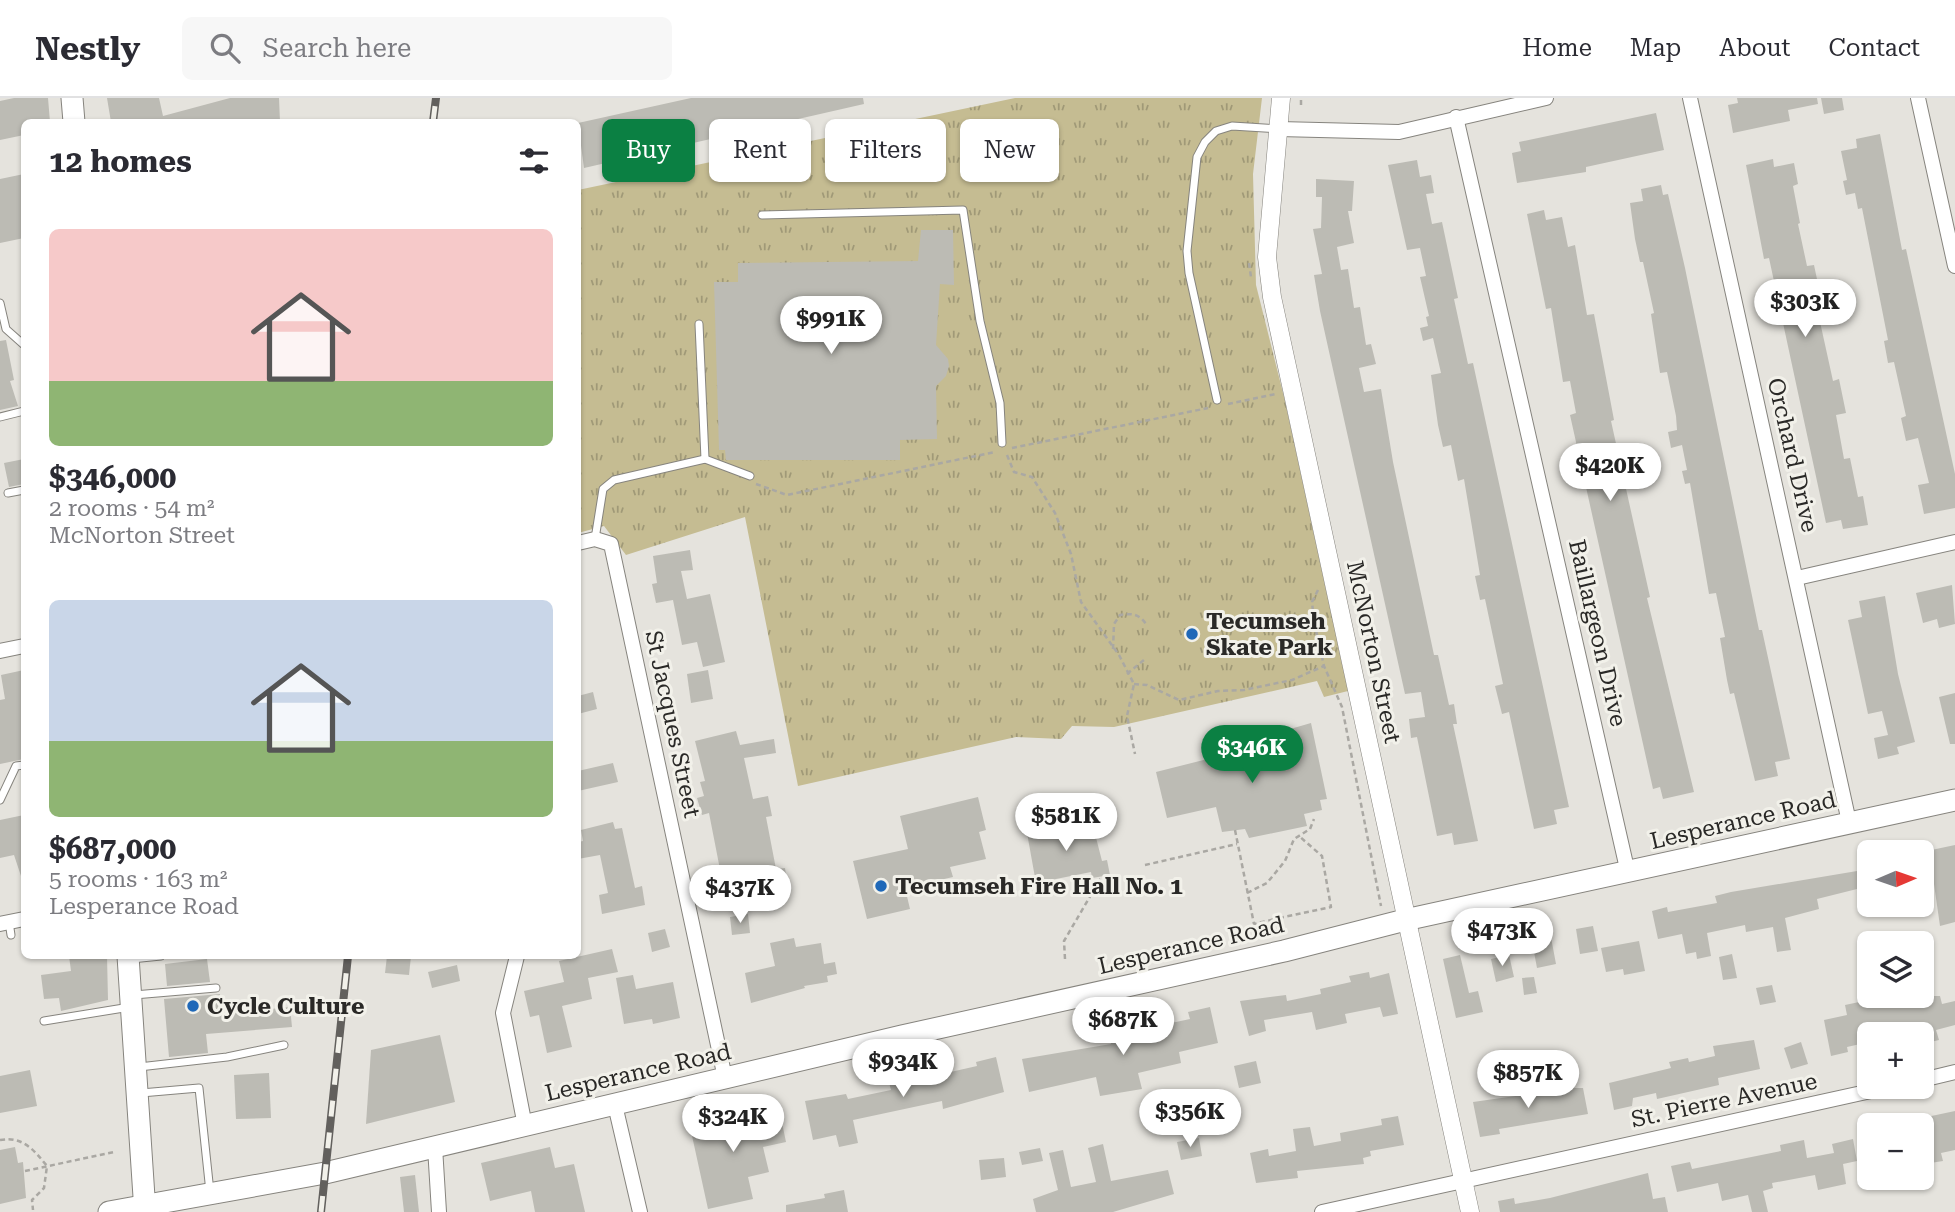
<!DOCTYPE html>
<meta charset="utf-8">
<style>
body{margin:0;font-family:"Roboto Serif",serif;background:#f7f7f7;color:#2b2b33;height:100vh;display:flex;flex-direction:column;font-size:26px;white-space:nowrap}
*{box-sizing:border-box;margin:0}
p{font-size:23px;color:#7c7c81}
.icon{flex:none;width:38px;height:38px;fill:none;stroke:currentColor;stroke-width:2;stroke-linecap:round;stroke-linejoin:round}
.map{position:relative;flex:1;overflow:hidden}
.panel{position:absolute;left:21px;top:21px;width:560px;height:840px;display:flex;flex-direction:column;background:#fff;border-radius:10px;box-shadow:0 2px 5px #0004}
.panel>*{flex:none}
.hud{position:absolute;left:602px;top:21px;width:665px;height:63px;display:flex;gap:14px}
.needle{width:46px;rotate:88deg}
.fabs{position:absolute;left:1857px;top:742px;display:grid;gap:14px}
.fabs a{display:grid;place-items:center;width:77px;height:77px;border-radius:10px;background:#fff;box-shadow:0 2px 5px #0004;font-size:35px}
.price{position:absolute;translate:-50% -60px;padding:0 16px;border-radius:24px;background:#fff;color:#222;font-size:23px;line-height:46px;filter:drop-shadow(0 2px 4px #0008)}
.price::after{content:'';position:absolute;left:50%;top:42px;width:21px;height:16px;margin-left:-10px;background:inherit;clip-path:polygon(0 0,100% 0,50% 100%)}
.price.current{background:#0b8043;color:#fff}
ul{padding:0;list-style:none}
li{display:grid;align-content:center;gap:14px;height:371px;padding:0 28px}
li span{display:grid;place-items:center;height:217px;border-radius:10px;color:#555}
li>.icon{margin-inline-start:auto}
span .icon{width:126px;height:126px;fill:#fffc;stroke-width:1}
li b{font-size:30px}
h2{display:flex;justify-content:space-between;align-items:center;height:84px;padding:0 28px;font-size:30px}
.tag{padding:0 24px;border-radius:10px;background:#fff;box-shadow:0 2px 5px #0004;font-size:24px;line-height:63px}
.tag.current{background:#0b8043;color:#fff}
header{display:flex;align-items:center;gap:42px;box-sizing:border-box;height:98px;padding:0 35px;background:#fff;border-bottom:2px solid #e1e1e2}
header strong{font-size:33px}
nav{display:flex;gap:38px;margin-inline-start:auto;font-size:24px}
.search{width:490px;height:63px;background:#f7f7f7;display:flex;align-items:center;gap:18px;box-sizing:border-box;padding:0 24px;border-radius:10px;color:#7c7c81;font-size:26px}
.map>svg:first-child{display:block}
</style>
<header>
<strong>Nestly</strong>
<div class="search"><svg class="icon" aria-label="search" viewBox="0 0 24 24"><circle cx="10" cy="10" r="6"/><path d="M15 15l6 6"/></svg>Search here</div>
<nav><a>Home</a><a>Map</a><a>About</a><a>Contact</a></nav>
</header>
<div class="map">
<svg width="1955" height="1114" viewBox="0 0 1955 1114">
<defs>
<pattern id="park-tufts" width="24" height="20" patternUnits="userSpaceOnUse" patternTransform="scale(1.75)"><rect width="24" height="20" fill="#c5bc92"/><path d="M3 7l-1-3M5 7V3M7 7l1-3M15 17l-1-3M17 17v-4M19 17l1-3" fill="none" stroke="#a09977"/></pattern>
</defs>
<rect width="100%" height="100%" fill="#e5e3dd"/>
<polygon fill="url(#park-tufts)" points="1015,0 1262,0 1253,76 1256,187 1285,303 1348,593 1324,599 1317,583 1114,629 1072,628 1061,641 1016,639 798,688 745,419 626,457 604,428 578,435 578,92"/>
<g fill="#bcbbb4">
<polygon points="14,0 48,0 50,24 24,24 24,37 0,42 0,3"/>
<polygon points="107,0 159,0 163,18 230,0 279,0 280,24 111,24"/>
<polygon points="691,0 863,0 864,6 584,70 578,25"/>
<polygon points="1737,0 1817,0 1818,6 1788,12 1790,23 1733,35 1728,7 1738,5"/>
<polygon points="1821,0 1842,0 1844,12 1824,16"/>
<polygon points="1656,15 1664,52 1586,69 1586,74 1517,85 1512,55 1521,53 1519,44"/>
<polygon points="1880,36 1902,152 1906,151 1955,376 1955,410 1924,416 1918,387 1929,385 1918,340 1906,343 1901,320 1906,318 1894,264 1888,265 1884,243 1888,242 1862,110 1858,111 1855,95 1846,97 1843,83 1847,82 1841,53 1857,50 1856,41"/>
<polygon points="1773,61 1774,69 1794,65 1798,86 1793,88 1800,125 1798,126 1807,168 1814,167 1821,200 1815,201 1833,283 1839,281 1846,315 1836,317 1844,361 1850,360 1858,399 1863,398 1868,427 1843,431 1841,422 1826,425 1769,160 1764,161 1746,67"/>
<polygon points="1417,62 1420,79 1431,77 1434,95 1426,96 1432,126 1442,124 1458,200 1454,201 1468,266 1473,265 1569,709 1554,712 1557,726 1534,731 1509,614 1502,616 1495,588 1503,586 1485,501 1480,502 1475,478 1480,477 1464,381 1458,383 1451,347 1443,349 1438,327 1431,277 1441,275 1433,240 1423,243 1420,230 1428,228 1426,219 1429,218 1420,179 1426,178 1420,150 1407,152 1388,67"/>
<polygon points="24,76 24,140 0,145 0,81"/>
<polygon points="1316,81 1354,83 1352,113 1348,113 1354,145 1337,149 1341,172 1348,171 1354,210 1360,209 1366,247 1371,246 1376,266 1359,270 1364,294 1381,291 1393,364 1434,557 1438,557 1449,607 1454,606 1457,626 1453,626 1478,743 1454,747 1452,735 1437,738 1417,639 1411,640 1409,621 1425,619 1421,594 1405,596 1320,213 1314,177 1322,176 1313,131 1321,130 1322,99 1316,99"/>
<polygon points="1661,87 1663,97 1668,96 1685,170 1759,532 1762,532 1790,661 1775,664 1778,678 1755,683 1734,595 1730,596 1727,582 1720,540 1725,539 1716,495 1709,496 1690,385 1685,386 1682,373 1687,372 1682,347 1671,350 1668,334 1677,332 1676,318 1667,274 1660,275 1651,216 1654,215 1643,164 1640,164 1635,141 1630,105 1643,103 1641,91"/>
<polygon points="1544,112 1546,122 1562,119 1568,149 1575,147 1587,217 1594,216 1614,322 1611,323 1650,499 1647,500 1694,694 1663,701 1660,689 1653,691 1570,317 1576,315 1570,283 1563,284 1551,210 1546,211 1527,116"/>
<polygon points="921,132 953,132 954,187 940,186 936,247 948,261 949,268 946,278 936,288 937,341 900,342 900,362 726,362 725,352 719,352 714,184 738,184 738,165 918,163"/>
<polygon points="6,242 14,282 10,283 18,308 0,312 0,243"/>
<polygon points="24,361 24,386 9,389 4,365"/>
<polygon points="690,452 693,472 681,473 687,501 710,496 725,564 703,569 697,544 682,547 673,502 656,505 652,486 657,485 653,458"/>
<polygon points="1952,487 1955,526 1939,530 1937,521 1923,525 1916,495"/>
<polygon points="1885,498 1898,576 1915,644 1897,649 1899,656 1878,661 1874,640 1888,637 1882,613 1868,616 1848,522 1862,519 1859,503"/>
<polygon points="24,572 24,661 0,666 0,602 5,601 1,577"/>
<polygon points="708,572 713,601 691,605 687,576"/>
<polygon points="593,594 597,611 578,616 578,598"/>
<polygon points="1955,595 1955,646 1950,646 1939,599"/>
<polygon points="1311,625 1327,701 1320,702 1322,712 1304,716 1307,728 1249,740 1245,731 1222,734 1216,709 1167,720 1156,674 1275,644 1273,636"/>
<polygon points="736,633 740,647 774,641 776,655 744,660 753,701 768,698 772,718 766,719 776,771 785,770 788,791 769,794 767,783 724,792 709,715 702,717 697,700 704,698 700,684 705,683 695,643"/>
<polygon points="613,665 618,684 578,693 578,673"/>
<polygon points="978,699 986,732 979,734 986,761 950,769 953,779 905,790 910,811 867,821 853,763 908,751 900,718"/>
<polygon points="24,717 24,781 22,781 14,757 0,760 0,722"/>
<polygon points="613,724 615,731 622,730 635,790 642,788 645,807 602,816 599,797 608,795 600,757 578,761 578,744 583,743 581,732"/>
<polygon points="1092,724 1102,763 1107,762 1110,777 1092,780 1091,774 1036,785 1027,735"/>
<polygon points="1955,747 1955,824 1940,828 1933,779 1922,781 1922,754"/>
<polygon points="1869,771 1869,788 1817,801 1819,811 1785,820 1791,852 1777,854 1773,829 1746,834 1745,827 1707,835 1711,858 1697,861 1696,854 1686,856 1682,836 1658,841 1652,813 1667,809 1668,814 1717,805 1715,798 1731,794"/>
<polygon points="748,816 750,835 732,837 730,819"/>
<polygon points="1593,828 1598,853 1580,856 1576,831"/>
<polygon points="665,831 670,849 652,854 648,835"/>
<polygon points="1550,834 1556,866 1537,870 1531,838"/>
<polygon points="794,840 796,849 821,845 824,866 835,864 837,876 827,878 828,884 804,888 805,890 751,905 745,875 775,868 770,845"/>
<polygon points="1639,843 1645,873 1624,877 1623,871 1606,874 1601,850"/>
<polygon points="612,851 618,874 588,880 592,901 562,908 572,949 547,955 539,917 530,919 524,893 564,884 559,863"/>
<polygon points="1732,856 1737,880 1723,882 1719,859"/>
<polygon points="1460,857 1469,895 1478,893 1483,914 1456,920 1443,861"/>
<polygon points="1509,857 1514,879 1496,884 1491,861"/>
<polygon points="69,858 107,858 108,902 61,913 59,900 44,901 41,877 71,873"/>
<polygon points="387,858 411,858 409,877 385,875"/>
<polygon points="207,861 210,884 167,888 165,866"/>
<polygon points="457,867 460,883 432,890 428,874"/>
<polygon points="1369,874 1370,880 1389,875 1398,916 1383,919 1380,909 1345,916 1347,925 1316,932 1312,914 1264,922 1266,933 1249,938 1240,903 1286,897 1287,903 1321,896 1320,891 1351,884 1349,878"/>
<polygon points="633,877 636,891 673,884 680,920 653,926 652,921 624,926 616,880"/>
<polygon points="1534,879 1537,895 1524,897 1522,880"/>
<polygon points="1772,887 1776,904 1760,907 1756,890"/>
<polygon points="220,896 221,916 290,909 292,929 206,936 208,955 169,959 164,901"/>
<polygon points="1863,898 1940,898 1942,906 1955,903 1955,927 1936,932 1939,942 1922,946 1922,936 1869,936 1869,944 1847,949 1848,954 1831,958 1824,922 1847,917 1845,907 1864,903"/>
<polygon points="1210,909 1218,945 1179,954 1181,965 1138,975 1142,991 1100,998 1096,979 1029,994 1022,961 1111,946 1110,943 1149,933 1148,930 1190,921 1188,914"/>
<polygon points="440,937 455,1004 366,1026 371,952"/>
<polygon points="1754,942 1760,971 1718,980 1719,987 1657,1001 1656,995 1633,1000 1632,1008 1614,1012 1609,985 1671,970 1669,964 1688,960 1689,964 1715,958 1713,948"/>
<polygon points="1801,944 1808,966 1791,971 1784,950"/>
<polygon points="996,959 1004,994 943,1011 942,1003 853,1022 858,1045 839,1049 836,1037 813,1042 805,1003 846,996 848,1001 891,992 888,981 931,972 933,978 977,968 976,964"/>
<polygon points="1256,963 1261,985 1239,990 1234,968"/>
<polygon points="30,972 37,1008 0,1015 0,978"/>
<polygon points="269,975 271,1020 236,1021 234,977"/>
<polygon points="1572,990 1583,990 1588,1016 1499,1031 1500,1036 1480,1039 1473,1004"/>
<polygon points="1955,1013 1955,1052 1941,1055 1943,1063 1924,1066 1922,1020"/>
<polygon points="734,1014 736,1024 780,1015 786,1044 763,1049 769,1074 748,1079 753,1101 708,1111 689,1024"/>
<polygon points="1398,1018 1404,1047 1370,1053 1371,1058 1363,1060 1364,1066 1297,1073 1298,1080 1256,1085 1250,1055 1268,1051 1269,1058 1296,1053 1293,1031 1310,1029 1314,1048 1341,1043 1340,1035 1382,1027 1381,1021"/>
<polygon points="1199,1040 1202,1058 1181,1062 1177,1044"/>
<polygon points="1853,1041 1857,1063 1843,1066 1846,1086 1818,1092 1815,1077 1772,1085 1773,1090 1763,1093 1768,1114 1752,1114 1748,1097 1722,1103 1718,1085 1677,1094 1671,1068 1690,1064 1692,1071 1781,1053 1780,1047 1804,1042 1807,1060 1834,1055 1832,1046"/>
<polygon points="1103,1046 1111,1083 1168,1072 1174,1096 1113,1114 1036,1114 1033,1101 1058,1092 1049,1055 1063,1052 1071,1089 1096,1084 1088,1050"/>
<polygon points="15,1049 18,1065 23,1064 26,1100 0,1106 0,1052"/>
<polygon points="550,1049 555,1070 574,1066 585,1114 535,1114 531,1093 490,1103 481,1065"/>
<polygon points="1040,1050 1043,1063 1022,1067 1019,1054"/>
<polygon points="1004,1060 1006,1079 981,1082 979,1062"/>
<polygon points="1648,1075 1653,1101 1665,1099 1668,1114 1500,1114 1498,1103 1514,1100 1515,1106 1550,1100"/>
<polygon points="415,1077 419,1114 404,1114 400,1079"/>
<polygon points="844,1092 848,1114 786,1114 786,1107 825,1100 824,1096"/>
</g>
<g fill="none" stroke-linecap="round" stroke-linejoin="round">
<g stroke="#86847e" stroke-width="9">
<g id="service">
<polyline points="762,117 963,112 980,223 1000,305 1002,345"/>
<polyline points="0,205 6,231 24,247"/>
<polyline points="699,226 705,361"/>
<polyline points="1217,302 1189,175 1187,153 1197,59 1205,44 1216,33 1232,28 1278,31"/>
<polyline points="0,319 24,313"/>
<polyline points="8,395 24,392"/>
<polyline points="595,441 603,391 614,382 705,361 750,378"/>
<polyline points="0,702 16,668 24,667"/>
<polyline points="9,824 11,837"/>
<polyline points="131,861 161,858"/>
<polyline points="134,897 216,890"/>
<polyline points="44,923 130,909"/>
<polyline points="139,969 227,959 284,947"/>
<polyline points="141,995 199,990 210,1094"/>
</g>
</g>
<g stroke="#86847e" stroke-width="16">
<g id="minor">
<polyline points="1690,0 1849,724"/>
<polyline points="1918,0 1955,168"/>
<polyline points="1456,19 1628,775"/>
<polyline points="1279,31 1399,34 1546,0"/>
<polyline points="578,445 595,441 611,446 725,980"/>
<polyline points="1797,480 1955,444"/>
<polyline points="0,553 24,548"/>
<polyline points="0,826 24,821"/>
<polyline points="517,858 503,915 525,1028"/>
<polyline points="1922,982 1955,974"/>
<polyline points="615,1007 640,1114"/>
<polyline points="435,1049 439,1114"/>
<polyline points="1322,1114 1889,989"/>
</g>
</g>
<g stroke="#86847e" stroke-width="19">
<polyline id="tertiary" points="1281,0 1267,159 1272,199 1470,1114"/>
</g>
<g stroke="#86847e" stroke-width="23">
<g id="secondary">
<polyline points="72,0 74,24"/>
<polyline points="128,858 145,1114"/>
<polyline points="109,1114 325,1075 902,938 1284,853 1405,822 1955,702"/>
</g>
</g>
<g stroke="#aaa8a3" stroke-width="2.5" stroke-dasharray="5 3.5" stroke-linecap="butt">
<polyline points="1301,7 1301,0"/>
<polyline points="1249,165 1251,179"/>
<polyline points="1228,306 1276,296"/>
<polyline points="1012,350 1208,310"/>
<polyline points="1007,357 1014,374 1032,379 1055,415 1071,456 1081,504 1119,557 1134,586 1127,618 1135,656"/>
<polyline points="756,386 787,397 995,354"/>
<polyline points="1318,492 1312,504 1314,523 1324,568 1342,609 1381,808"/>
<path d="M1113,551l1,-25 6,-9c12,-2 19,-1 26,9"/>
<polyline points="1127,576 1145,561"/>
<polyline points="1134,586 1147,587 1179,602 1218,593 1244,592 1292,582 1324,568"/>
<polyline points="1235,732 1254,826 1279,820 1282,835"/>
<polyline points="1145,767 1237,746"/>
<polyline points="1247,795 1267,785 1285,763 1294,741 1310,731 1314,721"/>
<polyline points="1279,820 1331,809 1322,758 1299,738"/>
<polyline points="1065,861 1064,843 1102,778"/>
<path d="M0,1042c23,-4 34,10 47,26l-3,22 -12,12 1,10"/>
<polyline points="25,1073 114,1054"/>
</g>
<use href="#service" stroke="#fff" stroke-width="7"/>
<use href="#minor" stroke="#fff" stroke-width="14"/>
<use href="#tertiary" stroke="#fff" stroke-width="18"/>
<use href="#secondary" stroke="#fff" stroke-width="21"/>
<g stroke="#62605d" stroke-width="8">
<g id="rail">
<polyline points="433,24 436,0"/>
<polyline points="321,1114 348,858"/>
</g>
</g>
<use href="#rail" stroke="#f2f1ea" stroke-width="5" stroke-dasharray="16" stroke-linecap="butt"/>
</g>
<g fill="#1f68b8" stroke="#f2f1ea" stroke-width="2.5">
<circle cx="1192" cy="536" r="7"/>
<circle cx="881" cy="788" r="7"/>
<circle cx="193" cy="908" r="7"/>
</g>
<g text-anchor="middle" stroke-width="6" stroke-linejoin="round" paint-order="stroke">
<g font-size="23" fill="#2a2927" stroke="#f2f1ea">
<text transform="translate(1793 357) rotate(77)" y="8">Orchard Drive</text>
<text transform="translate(1598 535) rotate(77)" y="8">Baillargeon Drive</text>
<text transform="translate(1374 554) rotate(78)" y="8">McNorton Street</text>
<text transform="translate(673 626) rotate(78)" y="8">St Jacques Street</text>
<text transform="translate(1743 722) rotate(-13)" y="8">Lesperance Road</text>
<text transform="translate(1191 847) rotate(-13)" y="8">Lesperance Road</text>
<text transform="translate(638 974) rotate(-13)" y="8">Lesperance Road</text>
<text transform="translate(1724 1002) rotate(-12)" y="8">St. Pierre Avenue</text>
</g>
<g font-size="23" font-weight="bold" fill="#2a2927" stroke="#f2f1ea" text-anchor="start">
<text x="1206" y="531">Tecumseh<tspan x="1206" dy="26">Skate Park</tspan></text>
<text x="895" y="796">Tecumseh Fire Hall No. 1</text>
<text x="207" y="916">Cycle Culture</text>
</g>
</g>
</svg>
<div class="fabs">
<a><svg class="needle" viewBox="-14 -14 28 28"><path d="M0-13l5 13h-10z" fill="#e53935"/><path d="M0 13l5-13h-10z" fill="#7c7c81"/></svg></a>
<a><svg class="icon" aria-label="layers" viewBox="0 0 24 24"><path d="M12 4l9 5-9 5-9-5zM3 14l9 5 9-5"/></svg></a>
<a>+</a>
<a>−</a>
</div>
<b class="price" style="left:1805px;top:241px">$303K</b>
<b class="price" style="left:831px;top:258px">$991K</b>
<b class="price" style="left:1610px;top:405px">$420K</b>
<b class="price current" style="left:1252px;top:687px">$346K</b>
<b class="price" style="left:1066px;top:755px">$581K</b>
<b class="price" style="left:740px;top:827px">$437K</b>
<b class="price" style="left:1502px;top:870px">$473K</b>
<b class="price" style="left:1123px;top:959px">$687K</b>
<b class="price" style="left:903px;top:1001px">$934K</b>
<b class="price" style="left:1528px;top:1012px">$857K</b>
<b class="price" style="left:1190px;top:1051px">$356K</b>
<b class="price" style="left:733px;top:1056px">$324K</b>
<div class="hud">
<a class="tag current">Buy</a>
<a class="tag">Rent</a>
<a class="tag">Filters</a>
<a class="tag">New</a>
</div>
<section class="panel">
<h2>12 homes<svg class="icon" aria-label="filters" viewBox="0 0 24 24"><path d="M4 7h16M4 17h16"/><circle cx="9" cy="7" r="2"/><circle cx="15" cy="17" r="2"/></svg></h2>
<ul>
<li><span style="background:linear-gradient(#f6c9c9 70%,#8fb573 0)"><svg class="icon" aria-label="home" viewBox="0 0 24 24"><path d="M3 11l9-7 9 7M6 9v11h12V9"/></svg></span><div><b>$346,000</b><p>2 rooms · 54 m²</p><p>McNorton Street</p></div></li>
<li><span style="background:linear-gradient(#c9d6e8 65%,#8fb573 0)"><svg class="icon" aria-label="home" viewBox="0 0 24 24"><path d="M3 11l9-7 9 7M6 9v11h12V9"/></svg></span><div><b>$687,000</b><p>5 rooms · 163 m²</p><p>Lesperance Road</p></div></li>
</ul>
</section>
</div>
